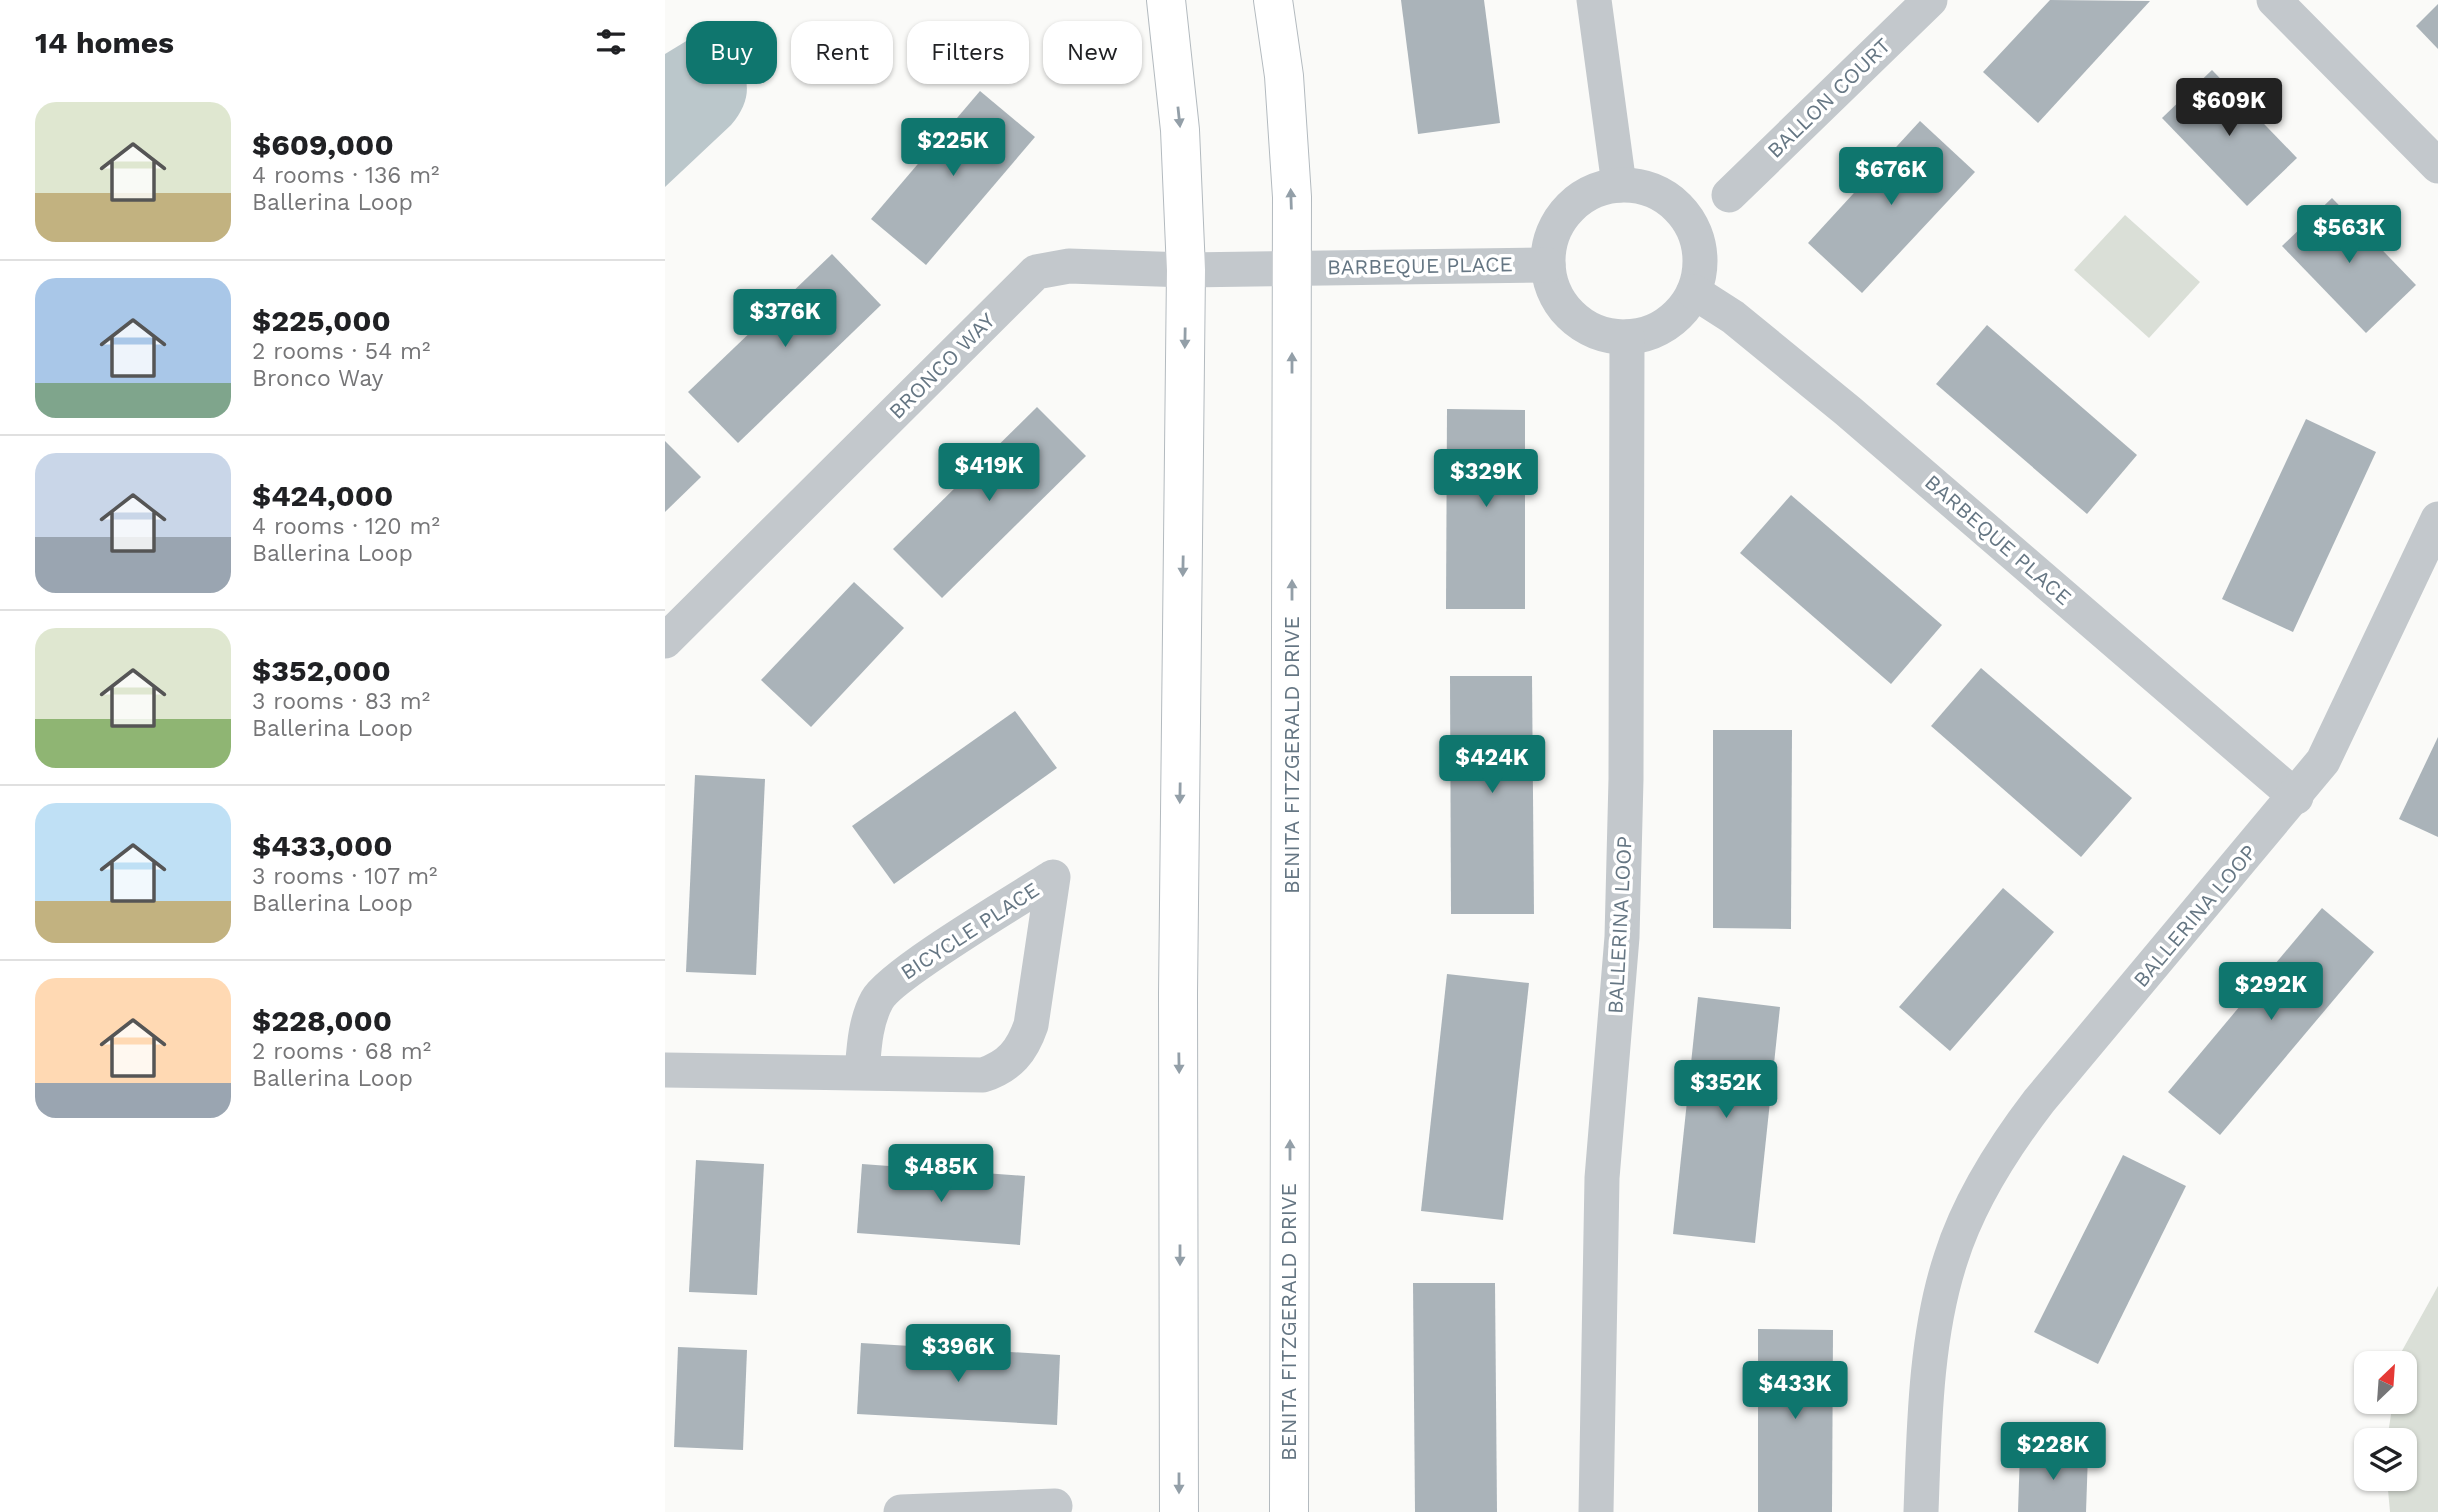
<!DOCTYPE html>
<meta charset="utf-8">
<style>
body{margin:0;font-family:"Work Sans",sans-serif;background:#f6f6f6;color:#202124;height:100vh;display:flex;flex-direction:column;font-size:26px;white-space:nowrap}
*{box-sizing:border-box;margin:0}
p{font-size:23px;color:#757577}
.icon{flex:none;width:38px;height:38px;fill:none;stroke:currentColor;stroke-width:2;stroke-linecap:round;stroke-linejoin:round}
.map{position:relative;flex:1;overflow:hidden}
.details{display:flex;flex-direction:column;background:#fff;width:665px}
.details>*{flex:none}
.top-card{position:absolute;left:21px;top:21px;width:665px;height:63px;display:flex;gap:14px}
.needle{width:46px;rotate:25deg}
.fabs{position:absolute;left:1689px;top:1351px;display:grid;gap:14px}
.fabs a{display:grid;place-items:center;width:63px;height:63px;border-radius:14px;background:#fff;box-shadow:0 2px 5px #0004;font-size:35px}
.price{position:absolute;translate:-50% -60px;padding:0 16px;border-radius:7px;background:#0f766e;color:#fff;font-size:23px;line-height:46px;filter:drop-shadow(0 2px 4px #0008)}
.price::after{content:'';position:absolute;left:50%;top:42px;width:21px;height:16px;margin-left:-10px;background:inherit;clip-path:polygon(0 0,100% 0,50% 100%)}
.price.active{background:#222;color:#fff}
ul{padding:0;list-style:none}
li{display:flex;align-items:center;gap:21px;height:175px;padding:0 35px}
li+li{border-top:2px solid #e0e0e0}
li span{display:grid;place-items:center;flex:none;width:196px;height:140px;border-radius:21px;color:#555}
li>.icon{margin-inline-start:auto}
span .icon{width:84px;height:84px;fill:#fffc;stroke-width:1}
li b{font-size:30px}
h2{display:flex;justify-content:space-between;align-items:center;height:84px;padding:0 35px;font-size:30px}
.tag{padding:0 24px;border-radius:21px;background:#fff;box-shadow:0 2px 5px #0004;font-size:24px;line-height:63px}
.tag.active{background:#0f766e;color:#fff}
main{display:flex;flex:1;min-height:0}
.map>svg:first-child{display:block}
</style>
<main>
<section class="details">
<h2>14 homes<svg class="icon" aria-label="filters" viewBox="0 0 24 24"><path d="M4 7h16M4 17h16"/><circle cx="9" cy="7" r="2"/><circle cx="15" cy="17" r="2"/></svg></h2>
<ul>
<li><span style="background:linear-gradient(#dfe7d0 65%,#c2b280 0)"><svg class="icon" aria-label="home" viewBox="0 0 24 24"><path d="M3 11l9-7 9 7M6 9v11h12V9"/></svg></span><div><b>$609,000</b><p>4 rooms · 136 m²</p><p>Ballerina Loop</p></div></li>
<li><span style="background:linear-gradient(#a9c7e8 75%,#7fa58c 0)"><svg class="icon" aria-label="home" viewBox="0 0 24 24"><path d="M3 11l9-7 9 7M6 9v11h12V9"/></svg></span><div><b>$225,000</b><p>2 rooms · 54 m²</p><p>Bronco Way</p></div></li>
<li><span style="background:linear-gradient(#c9d6e8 60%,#9aa5b1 0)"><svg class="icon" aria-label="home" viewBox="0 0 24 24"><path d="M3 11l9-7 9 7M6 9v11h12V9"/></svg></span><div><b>$424,000</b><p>4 rooms · 120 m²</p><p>Ballerina Loop</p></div></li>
<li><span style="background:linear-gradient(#dfe7d0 65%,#8fb573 0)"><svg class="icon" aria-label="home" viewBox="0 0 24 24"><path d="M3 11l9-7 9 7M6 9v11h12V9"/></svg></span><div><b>$352,000</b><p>3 rooms · 83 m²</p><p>Ballerina Loop</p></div></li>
<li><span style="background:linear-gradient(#bfe0f5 70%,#c2b280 0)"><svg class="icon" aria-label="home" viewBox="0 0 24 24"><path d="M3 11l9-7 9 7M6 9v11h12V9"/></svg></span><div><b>$433,000</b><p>3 rooms · 107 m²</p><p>Ballerina Loop</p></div></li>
<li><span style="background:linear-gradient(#ffd9b3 75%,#9aa5b1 0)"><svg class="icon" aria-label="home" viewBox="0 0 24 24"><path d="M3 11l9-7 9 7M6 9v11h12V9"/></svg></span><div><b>$228,000</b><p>2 rooms · 68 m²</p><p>Ballerina Loop</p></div></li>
</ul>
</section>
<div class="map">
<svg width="1773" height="1512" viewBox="0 0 1773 1512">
<rect width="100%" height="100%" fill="#fafaf8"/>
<g fill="#dadfd7">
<polygon points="1460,215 1535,282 1484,338 1409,270"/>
<polygon points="1773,1286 1773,1512 1725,1512 1722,1479 1740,1479 1740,1440 1722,1440 1728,1402 1740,1402 1740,1363 1733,1363 1733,1358"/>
</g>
<path fill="#bbc7cb" d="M23,40c47,6 80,42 43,85l-66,62v-133z"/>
<g fill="#aab3b9">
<polygon points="736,0 819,0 835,123 753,134"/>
<polygon points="1385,0 1485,1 1373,123 1318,72"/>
<polygon points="1773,4 1773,49 1751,26"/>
<polygon points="1547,70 1632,158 1582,206 1497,118"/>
<polygon points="315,91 370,137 261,265 206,219"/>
<polygon points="1255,121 1310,172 1197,293 1143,243"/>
<polygon points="1667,198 1751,285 1701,333 1617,246"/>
<polygon points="167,254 216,305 73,443 23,392"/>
<polygon points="1322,325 1472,455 1422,514 1271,384"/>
<polygon points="372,407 421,456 277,598 228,549"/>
<polygon points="782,409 860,410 860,609 781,609"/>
<polygon points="1641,419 1711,452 1628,632 1557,599"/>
<polygon points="0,441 36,477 0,512"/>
<polygon points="1126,495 1277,625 1226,684 1075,553"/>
<polygon points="189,582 239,628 146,727 96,680"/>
<polygon points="1316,668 1467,798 1416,857 1266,726"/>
<polygon points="785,676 867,676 869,914 786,914"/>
<polygon points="350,711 392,768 229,884 187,826"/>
<polygon points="1048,730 1127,730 1126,929 1048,928"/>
<polygon points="1773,737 1773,837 1734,819"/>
<polygon points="30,775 100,779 91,975 21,972"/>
<polygon points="1338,888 1389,932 1285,1051 1234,1007"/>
<polygon points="1657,908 1709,952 1555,1135 1503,1092"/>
<polygon points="782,974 864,983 838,1220 756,1211"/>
<polygon points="1033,997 1115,1007 1090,1243 1008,1234"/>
<polygon points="1458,1155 1521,1186 1433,1364 1369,1332"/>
<polygon points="31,1160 99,1164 92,1295 24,1292"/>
<polygon points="197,1164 360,1176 355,1245 192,1233"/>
<polygon points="748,1283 830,1283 832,1512 750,1512"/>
<polygon points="1093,1329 1168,1330 1167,1512 1093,1512"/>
<polygon points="196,1343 395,1355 392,1425 192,1414"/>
<polygon points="13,1347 82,1350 78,1450 9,1447"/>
<polygon points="1355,1452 1423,1454 1421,1512 1353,1512"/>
</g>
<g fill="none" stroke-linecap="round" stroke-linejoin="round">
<g stroke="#b3babf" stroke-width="40">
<g id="secondary">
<polyline points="501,0 515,130 521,270 513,994 514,1512"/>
<polyline points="608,0 619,76 627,197 624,1512"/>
</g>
</g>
<g stroke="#c3c8cc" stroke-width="35">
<polyline points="929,0 954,185"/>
<polyline points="1609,0 1773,166"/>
<circle cx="959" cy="261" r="76"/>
<polyline points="1064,195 1265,0"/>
<polyline points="1029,292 1068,317 1183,411 1631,797"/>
<polyline points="0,641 371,272 404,266 521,270 883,265"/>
<path d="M0,1070l318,5c27,-9 39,-24 48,-50l22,-148c-32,21 -162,97 -176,123 -12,22 -13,48 -15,73"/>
<polyline points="236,1512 390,1506"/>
<polyline points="931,1512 937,1178 957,937 961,779 962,337"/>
<path d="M1256,1512c3,-81 4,-176 30,-254 18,-57 52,-110 88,-157l284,-340 115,-242"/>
</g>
<use href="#secondary" stroke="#fff" stroke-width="38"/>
</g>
<defs><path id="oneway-solid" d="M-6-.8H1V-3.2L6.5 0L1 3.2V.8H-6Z" transform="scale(1.75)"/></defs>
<g fill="#939fa8">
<use href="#oneway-solid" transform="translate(514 117) rotate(84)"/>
<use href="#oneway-solid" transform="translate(626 199) rotate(-92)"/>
<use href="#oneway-solid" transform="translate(520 338) rotate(91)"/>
<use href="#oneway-solid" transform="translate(627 363) rotate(-90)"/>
<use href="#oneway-solid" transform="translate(518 566) rotate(91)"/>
<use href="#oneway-solid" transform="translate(627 590) rotate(-90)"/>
<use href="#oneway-solid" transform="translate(515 793) rotate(91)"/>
<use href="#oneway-solid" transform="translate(514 1063) rotate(89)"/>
<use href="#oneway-solid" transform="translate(625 1150) rotate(-90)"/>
<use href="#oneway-solid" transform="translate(515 1255) rotate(90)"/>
<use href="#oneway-solid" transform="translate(514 1483) rotate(90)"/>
</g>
<g text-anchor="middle" stroke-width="7" stroke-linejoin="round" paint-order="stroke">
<g font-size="21" fill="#657683" stroke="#fff">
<text transform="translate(1164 98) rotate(-44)" y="7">BALLON COURT</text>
<text transform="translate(755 266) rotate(-1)" y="7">BARBEQUE PLACE</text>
<text transform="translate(277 366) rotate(-45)" y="7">BRONCO WAY</text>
<text transform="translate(1333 540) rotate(41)" y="7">BARBEQUE PLACE</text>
<text transform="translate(627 755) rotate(-90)" y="7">BENITA FITZGERALD DRIVE</text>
<text transform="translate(1530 916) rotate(-50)" y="7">BALLERINA LOOP</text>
<text transform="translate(955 925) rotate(-87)" y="7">BALLERINA LOOP</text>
<text transform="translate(305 931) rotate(-33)" y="7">BICYCLE PLACE</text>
<text transform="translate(624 1322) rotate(-90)" y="7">BENITA FITZGERALD DRIVE</text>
</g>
</g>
</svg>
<div class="fabs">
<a><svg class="needle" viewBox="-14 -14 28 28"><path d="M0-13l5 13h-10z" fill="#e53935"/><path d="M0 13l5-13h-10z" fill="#757577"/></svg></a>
<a><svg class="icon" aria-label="layers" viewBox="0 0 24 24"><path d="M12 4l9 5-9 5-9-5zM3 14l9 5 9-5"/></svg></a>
</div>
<b class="price active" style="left:1564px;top:138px">$609K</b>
<b class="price" style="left:288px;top:178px">$225K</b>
<b class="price" style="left:1226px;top:207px">$676K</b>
<b class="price" style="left:1684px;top:265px">$563K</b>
<b class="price" style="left:120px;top:349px">$376K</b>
<b class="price" style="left:324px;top:503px">$419K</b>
<b class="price" style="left:821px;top:509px">$329K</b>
<b class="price" style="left:827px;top:795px">$424K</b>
<b class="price" style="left:1606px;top:1022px">$292K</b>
<b class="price" style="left:1061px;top:1120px">$352K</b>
<b class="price" style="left:276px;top:1204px">$485K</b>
<b class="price" style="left:293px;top:1384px">$396K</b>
<b class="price" style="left:1130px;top:1421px">$433K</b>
<b class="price" style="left:1388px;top:1482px">$228K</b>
<div class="top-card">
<a class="tag active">Buy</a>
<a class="tag">Rent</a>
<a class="tag">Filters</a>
<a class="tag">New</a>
</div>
</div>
</main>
